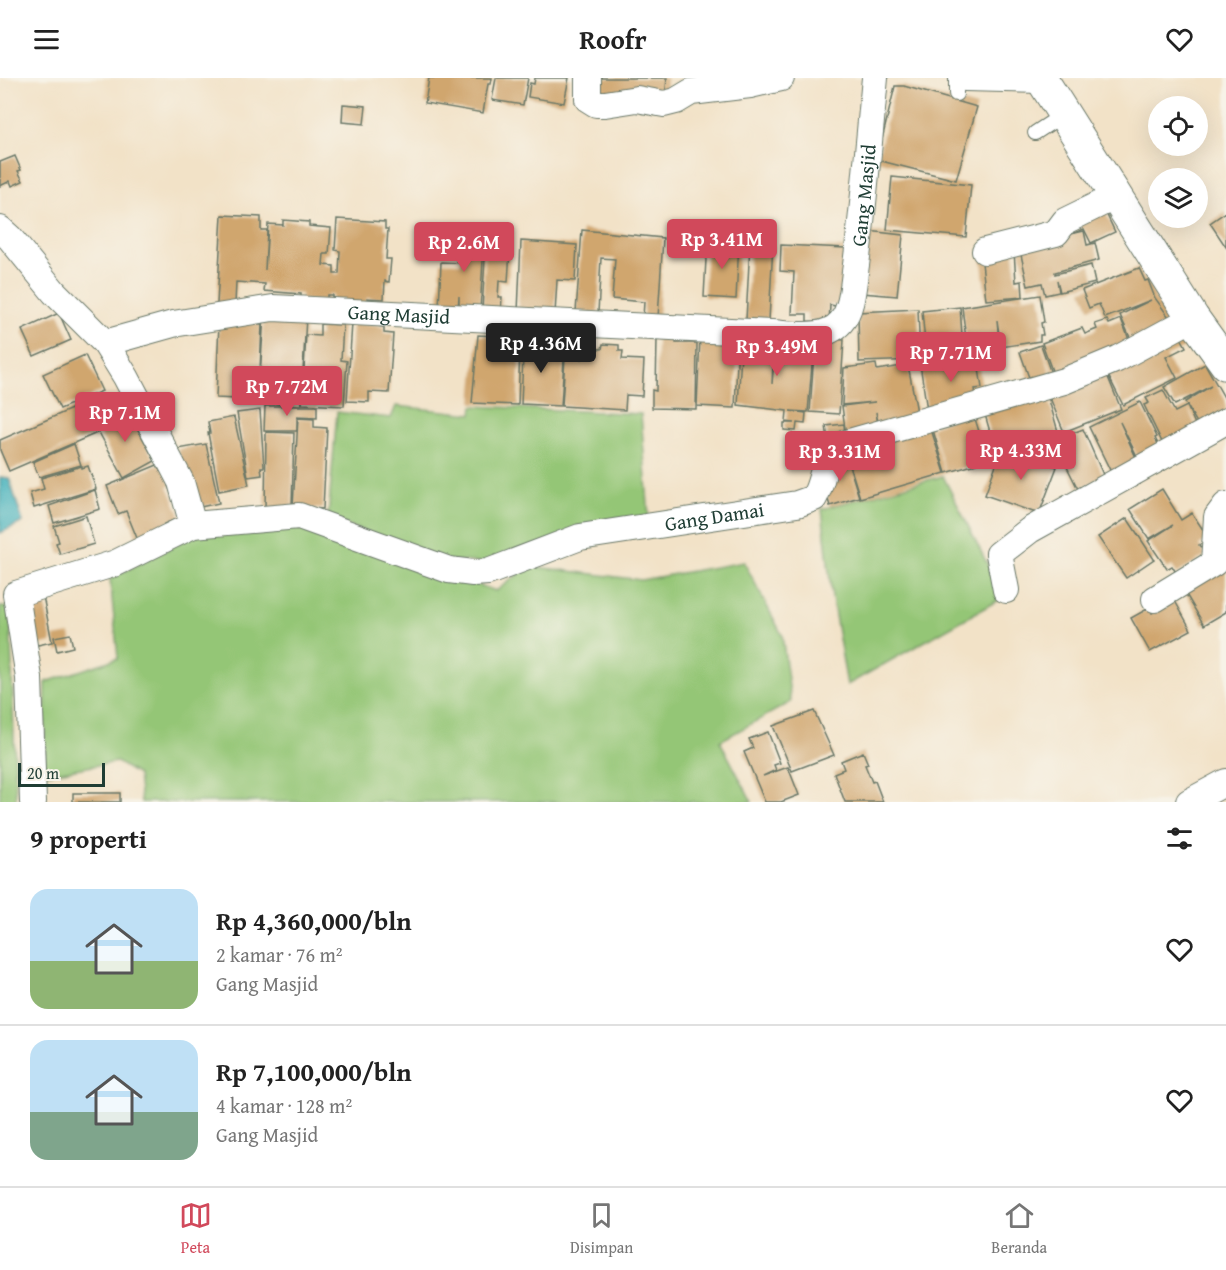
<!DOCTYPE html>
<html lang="id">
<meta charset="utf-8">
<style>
body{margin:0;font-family:"Gentium Book Plus",serif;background:#f2f2f2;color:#222;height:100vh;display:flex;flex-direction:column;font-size:22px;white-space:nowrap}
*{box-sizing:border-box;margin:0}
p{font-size:20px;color:#767676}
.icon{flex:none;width:33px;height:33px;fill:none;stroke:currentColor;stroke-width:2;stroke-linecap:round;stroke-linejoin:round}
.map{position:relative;height:724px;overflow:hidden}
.panel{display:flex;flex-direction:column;background:#fff;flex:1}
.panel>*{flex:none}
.fabs{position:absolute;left:1148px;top:18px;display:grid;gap:12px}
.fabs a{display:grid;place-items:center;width:60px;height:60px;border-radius:50%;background:#fff;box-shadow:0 6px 24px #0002;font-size:30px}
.scale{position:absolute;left:18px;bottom:15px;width:87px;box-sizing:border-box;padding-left:6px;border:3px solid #1f3d34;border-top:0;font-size:16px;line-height:21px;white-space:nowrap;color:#1f3d34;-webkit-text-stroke:4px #f7f3e8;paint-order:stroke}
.price{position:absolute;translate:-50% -51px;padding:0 14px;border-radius:6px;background:#d1495b;color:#fff;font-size:20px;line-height:39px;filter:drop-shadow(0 2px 3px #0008)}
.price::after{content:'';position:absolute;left:50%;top:36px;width:18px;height:14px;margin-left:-9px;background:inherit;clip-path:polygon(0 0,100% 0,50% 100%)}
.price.on{background:#222;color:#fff}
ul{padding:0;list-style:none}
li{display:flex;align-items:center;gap:18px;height:150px;padding:0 30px}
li+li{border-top:2px solid #e0e0e0}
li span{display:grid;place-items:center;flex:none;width:168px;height:120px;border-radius:18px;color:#555}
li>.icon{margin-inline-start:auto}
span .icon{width:72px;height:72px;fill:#fffc;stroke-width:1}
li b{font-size:26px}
h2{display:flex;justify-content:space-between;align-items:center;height:72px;padding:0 30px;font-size:26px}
header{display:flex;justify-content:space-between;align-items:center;height:78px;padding:0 30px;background:#fff;font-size:27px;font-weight:700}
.tabs{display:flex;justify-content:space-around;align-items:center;height:84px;border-top:2px solid #e0e0e0;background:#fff;font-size:16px;color:#767676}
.tabs a{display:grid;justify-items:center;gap:3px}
.tabs .on{color:#d1495b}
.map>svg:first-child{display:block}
</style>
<header><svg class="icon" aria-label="menu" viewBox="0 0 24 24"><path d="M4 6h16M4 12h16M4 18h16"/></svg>Roofr<svg class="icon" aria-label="heart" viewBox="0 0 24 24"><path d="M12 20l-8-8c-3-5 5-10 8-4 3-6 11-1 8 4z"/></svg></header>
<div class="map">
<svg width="1226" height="724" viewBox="0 0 1226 724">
<rect width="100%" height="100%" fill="#f7f3e8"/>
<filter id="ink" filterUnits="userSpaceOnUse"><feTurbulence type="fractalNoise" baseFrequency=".0167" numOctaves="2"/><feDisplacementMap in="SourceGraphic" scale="12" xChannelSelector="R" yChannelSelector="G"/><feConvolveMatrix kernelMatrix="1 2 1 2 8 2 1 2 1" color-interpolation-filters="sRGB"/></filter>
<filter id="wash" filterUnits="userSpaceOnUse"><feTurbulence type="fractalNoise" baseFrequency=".008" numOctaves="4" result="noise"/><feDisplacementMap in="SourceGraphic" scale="24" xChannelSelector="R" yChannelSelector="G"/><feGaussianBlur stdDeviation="1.35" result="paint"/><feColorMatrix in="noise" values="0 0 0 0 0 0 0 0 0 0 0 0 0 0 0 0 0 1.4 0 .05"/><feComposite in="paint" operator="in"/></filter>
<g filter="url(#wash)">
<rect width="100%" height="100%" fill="#f2e2c7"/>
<g fill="#94c676" stroke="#5a8255" stroke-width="1.5">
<polygon points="396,328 472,336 473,328 641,336 649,441 489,485 442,482 328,440 337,334 391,340"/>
<polygon points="943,398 1004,519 847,607 832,520 822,431"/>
<polygon points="301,446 496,513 529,488 641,502 744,484 782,557 791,624 720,663 752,724 141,724 138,697 117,684 44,696 46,604 118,580 110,501 198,455"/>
<polygon points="0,529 10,529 16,724 0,724"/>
</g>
<polygon fill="#41b0bb" stroke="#307678" stroke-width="1.5" points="0,399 9,400 23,444 0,455"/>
<g id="blocks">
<g fill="#d0a66e">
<polygon points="429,0 492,0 491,6 488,6 483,35 425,25"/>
<polygon points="496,0 528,0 523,27 492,22"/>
<polygon points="535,0 569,0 564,25 528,19 530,5 534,6"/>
<polygon points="596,0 667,0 665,20 595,20"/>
<polygon points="895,8 904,8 977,29 956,102 877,82"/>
<polygon points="343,26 366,28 364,46 342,44"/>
<polygon points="15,78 21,92 18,93 23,103 12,108 10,103 0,108 0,84"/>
<polygon points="892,99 971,107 966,159 887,152"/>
<polygon points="1102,127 1115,154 1091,165 1084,151 1074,155 1073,153"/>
<polygon points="1226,134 1226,169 1210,145"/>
<polygon points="222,137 261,139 261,152 267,152 265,192 268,146 283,147 283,142 309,144 309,148 331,150 329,176 324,176 323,187 334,188 334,196 339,196 340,173 335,172 337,141 385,144 385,151 388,151 386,181 391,181 389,204 385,203 384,221 367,220 367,227 332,225 332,217 327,217 327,224 301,222 301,216 264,213 265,206 236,204 235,226 217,226"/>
<polygon points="463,146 485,147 480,233 459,232 459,218 458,232 439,231 441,184 461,185"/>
<polygon points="487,147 508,148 507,156 511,157 508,204 499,203 498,219 502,219 501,234 482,232"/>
<polygon points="582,152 663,160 658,240 643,239 644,224 612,221 615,181 601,180 598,235 576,234"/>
<polygon points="868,153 903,157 897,218 862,215"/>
<polygon points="1084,153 1087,167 1095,165 1099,182 1055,194 1055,196 1091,187 1095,205 1060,214 1057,202 1059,214 1045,217 1042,205 1028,208 1019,168"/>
<polygon points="707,162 739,164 736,221 704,219"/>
<polygon points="521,163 577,167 575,203 557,202 555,236 518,234"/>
<polygon points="750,165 773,166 769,243 746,242"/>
<polygon points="781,167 846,170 841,229 830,227 829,244 807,243 807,236 792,236 794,194 780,193"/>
<polygon points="1014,173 1016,204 1022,203 1023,219 986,222 981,175"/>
<polygon points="1139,190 1145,203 1148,202 1155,220 1174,246 1133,266 1120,237 1151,222 1105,240 1099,226 1089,230 1082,212"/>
<polygon points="1040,217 1044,244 1041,245 1043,257 1040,257 1040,263 1001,269 997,242 999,265 967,269 962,229"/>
<polygon points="960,229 963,271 926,275 922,233"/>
<polygon points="918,231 920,282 859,284 858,234"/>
<polygon points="59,235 71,262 34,278 22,252"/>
<polygon points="264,237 306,239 301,327 258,325 259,322 216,320 219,244 262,246 259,315"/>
<polygon points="1121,241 1132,269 1055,301 1042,265 1082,250 1085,256 1097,251 1095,246 1107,242 1109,246"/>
<polygon points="352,245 384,249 384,255 393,256 389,315 369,314 369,324 347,323"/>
<polygon points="320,246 343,247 341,282 347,283 344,328 302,326 306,257 320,258"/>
<polygon points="496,251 516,252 515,269 520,270 518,327 472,325 478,257 496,258"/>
<polygon points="528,253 545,254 543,280 564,281 561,328 521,326 523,279 526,279"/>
<polygon points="1178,254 1186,269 1166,279 1177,300 1123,327 1105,291"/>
<polygon points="742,258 774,261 772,306 776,260 814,263 808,334 790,333 806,335 805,346 797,345 796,353 784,352 784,345 794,345 786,344 787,333 738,327"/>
<polygon points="700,259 738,261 735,330 697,328"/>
<polygon points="657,260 676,260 676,265 697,265 696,331 652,330 652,312 656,313"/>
<polygon points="815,260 844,262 839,336 810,334"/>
<polygon points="603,266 619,267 619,273 623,273 622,281 644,282 642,318 626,317 625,332 562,328 565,280 582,281 583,270 602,271"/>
<polygon points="1041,267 1053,301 1032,308 1020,274"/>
<polygon points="85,277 102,313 60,331 43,296"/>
<polygon points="977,278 982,310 975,311 977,325 927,332 920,286"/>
<polygon points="876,286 877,292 908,287 918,339 879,349 876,334 879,354 846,358 842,328 875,324 842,327 844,290"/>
<polygon points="1205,286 1226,323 1226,335 1200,350 1185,324 1211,308 1175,327 1164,309"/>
<polygon points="1105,292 1121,331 1064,354 1048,315"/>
<polygon points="1163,312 1175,334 1187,328 1198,353 1163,366 1144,327 1149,325 1146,320"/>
<polygon points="1047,315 1059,357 1051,358 1056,375 1035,381 1031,366 1005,373 1003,365 994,368 984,333"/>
<polygon points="1140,324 1157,359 1155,360 1160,370 1138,380 1120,344 1138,384 1112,396 1089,349"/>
<polygon points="83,326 97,355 9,393 0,372 0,362"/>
<polygon points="265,328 317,328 317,340 297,339 297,353 264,353"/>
<polygon points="126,330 155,383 124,400 95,347"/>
<polygon points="972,331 982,363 988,361 993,381 946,395 932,349"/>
<polygon points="260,332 264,389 261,389 262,397 248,399 237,335"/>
<polygon points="234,339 249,407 219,413 208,355 210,355 208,344"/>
<polygon points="298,340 314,341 314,349 327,350 323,431 293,429"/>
<polygon points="929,345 945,395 860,420 845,371"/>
<polygon points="844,346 845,359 828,361 826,348"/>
<polygon points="1083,351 1104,399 1078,411 1054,363"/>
<polygon points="266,354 294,355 292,428 265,433"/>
<polygon points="74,366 81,387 39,399 33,384"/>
<polygon points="206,366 219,425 191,431 178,371"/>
<polygon points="844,371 859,419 830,428 822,402"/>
<polygon points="1011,373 1057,389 1039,436 985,417 998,381"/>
<polygon points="162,385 171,407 168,408 181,439 164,446 167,454 139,465 126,433 118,436 107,408"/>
<polygon points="82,388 82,390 88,388 96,411 34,430 30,415 44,411 41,400"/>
<polygon points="1162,411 1181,442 1192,435 1209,461 1199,467 1206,477 1177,496 1172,488 1167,491 1148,463 1173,447 1149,461 1130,431"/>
<polygon points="95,412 100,431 54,445 49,428"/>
<polygon points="86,438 94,466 60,476 56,465 59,464 54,448"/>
<polygon points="1127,440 1154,481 1126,500 1098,459"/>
<polygon points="1226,489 1226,534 1204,547 1184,513"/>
<polygon points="43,518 52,564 33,568 24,522"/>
<polygon points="1175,523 1191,552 1150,574 1131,540 1149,530 1152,535"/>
<polygon points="70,556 73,569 57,573 54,559"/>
<polygon points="814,633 834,677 792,693 773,648"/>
<polygon points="768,654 780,685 774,687 776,692 763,698 788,689 799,717 781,724 765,724 744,674 753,670 749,661"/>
<polygon points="863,674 868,686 865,687 872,704 875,703 883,724 845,724 834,695 844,691 841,683"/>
<rect x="73" y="715" width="47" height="9"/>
</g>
</g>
</g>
<g filter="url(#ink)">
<use href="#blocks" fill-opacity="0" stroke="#697767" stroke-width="1.5"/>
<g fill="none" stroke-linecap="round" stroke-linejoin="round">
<g stroke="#697767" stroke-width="16">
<g id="service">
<polyline points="956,16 956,0"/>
<polyline points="1035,55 1064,36"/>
</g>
</g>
<g stroke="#697767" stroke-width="28">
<g id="minor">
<polyline points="588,0 588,21 596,26 605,26 637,21 664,26 676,23 691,14 750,7 781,0"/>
<polyline points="965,0 1043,2"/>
<polyline points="0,151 10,160 54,214 105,265 126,299 181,404 193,447"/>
<polyline points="985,173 1056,155 1065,143 1116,118"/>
<path id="s1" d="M105,265l68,-19 100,-16 498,25c21,1 54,8 70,-11 12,-14 12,-39 15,-57 8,-62 13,-125 19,-187"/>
<polyline points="1006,512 999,476 1030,452 1226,343"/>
<polyline points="1155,521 1214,485 1217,439 1226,427"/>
<path id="s2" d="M33,724l-4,-124 -13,-84 100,-31 77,-38 106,-9 150,54 24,3 15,-1 92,-35 217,-33 17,-6c13,-24 5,-40 32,-55l218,-62 53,-22 76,-41"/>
<polyline points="1189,724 1226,704"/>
</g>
</g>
<g stroke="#697767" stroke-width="34">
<polyline id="tertiary" points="1041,0 1193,240 1226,286"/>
</g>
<use href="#service" stroke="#fff" stroke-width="14"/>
<use href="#minor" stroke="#fff" stroke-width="26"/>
<use href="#tertiary" stroke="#fff" stroke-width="32"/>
</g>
</g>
<g text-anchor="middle" stroke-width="4.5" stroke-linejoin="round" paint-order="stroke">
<g font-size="20" fill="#1f3d34" stroke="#f7f3e8">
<text dy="7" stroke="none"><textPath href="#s1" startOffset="874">Gang Masjid</textPath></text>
<text dy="7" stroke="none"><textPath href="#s1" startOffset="298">Gang Masjid</textPath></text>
<text dy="7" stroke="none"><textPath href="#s2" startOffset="939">Gang Damai</textPath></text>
</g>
</g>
</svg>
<div class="fabs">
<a><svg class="icon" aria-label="locate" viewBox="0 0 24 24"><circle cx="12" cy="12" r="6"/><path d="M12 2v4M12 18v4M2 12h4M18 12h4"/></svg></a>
<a><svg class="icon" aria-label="layers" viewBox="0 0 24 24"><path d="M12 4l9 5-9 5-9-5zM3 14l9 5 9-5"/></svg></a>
</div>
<div class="scale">20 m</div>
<b class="price" style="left:722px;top:192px">Rp 3.41M</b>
<b class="price" style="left:464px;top:195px">Rp 2.6M</b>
<b class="price on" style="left:541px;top:296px">Rp 4.36M</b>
<b class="price" style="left:777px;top:299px">Rp 3.49M</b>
<b class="price" style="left:951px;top:305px">Rp 7.71M</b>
<b class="price" style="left:287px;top:339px">Rp 7.72M</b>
<b class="price" style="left:125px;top:365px">Rp 7.1M</b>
<b class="price" style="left:1021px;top:403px">Rp 4.33M</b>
<b class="price" style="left:840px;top:404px">Rp 3.31M</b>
</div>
<section class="panel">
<h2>9 properti<svg class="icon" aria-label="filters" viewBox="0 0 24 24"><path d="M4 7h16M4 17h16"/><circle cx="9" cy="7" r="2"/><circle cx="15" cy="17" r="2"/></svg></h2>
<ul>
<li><span style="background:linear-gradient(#bfe0f5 60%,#8fb573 0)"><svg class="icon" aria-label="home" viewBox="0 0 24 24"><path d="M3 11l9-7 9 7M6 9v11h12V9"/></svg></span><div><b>Rp 4,360,000/bln</b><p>2 kamar · 76 m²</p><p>Gang Masjid</p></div><svg class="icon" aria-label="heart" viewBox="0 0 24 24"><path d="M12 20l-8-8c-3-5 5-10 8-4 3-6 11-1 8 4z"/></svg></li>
<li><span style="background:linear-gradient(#bfe0f5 60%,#7fa58c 0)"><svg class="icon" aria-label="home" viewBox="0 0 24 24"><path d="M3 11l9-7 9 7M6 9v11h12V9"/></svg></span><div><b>Rp 7,100,000/bln</b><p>4 kamar · 128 m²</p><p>Gang Masjid</p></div><svg class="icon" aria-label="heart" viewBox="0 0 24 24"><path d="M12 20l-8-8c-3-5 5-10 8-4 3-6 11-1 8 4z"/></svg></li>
</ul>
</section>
<nav class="tabs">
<a class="on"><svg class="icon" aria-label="map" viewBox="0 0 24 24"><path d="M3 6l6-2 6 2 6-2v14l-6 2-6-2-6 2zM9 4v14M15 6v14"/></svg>Peta</a>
<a><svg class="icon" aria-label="saved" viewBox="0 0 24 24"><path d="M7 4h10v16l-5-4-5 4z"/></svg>Disimpan</a>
<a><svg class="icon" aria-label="home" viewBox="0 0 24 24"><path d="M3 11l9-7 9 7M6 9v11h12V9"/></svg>Beranda</a>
</nav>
